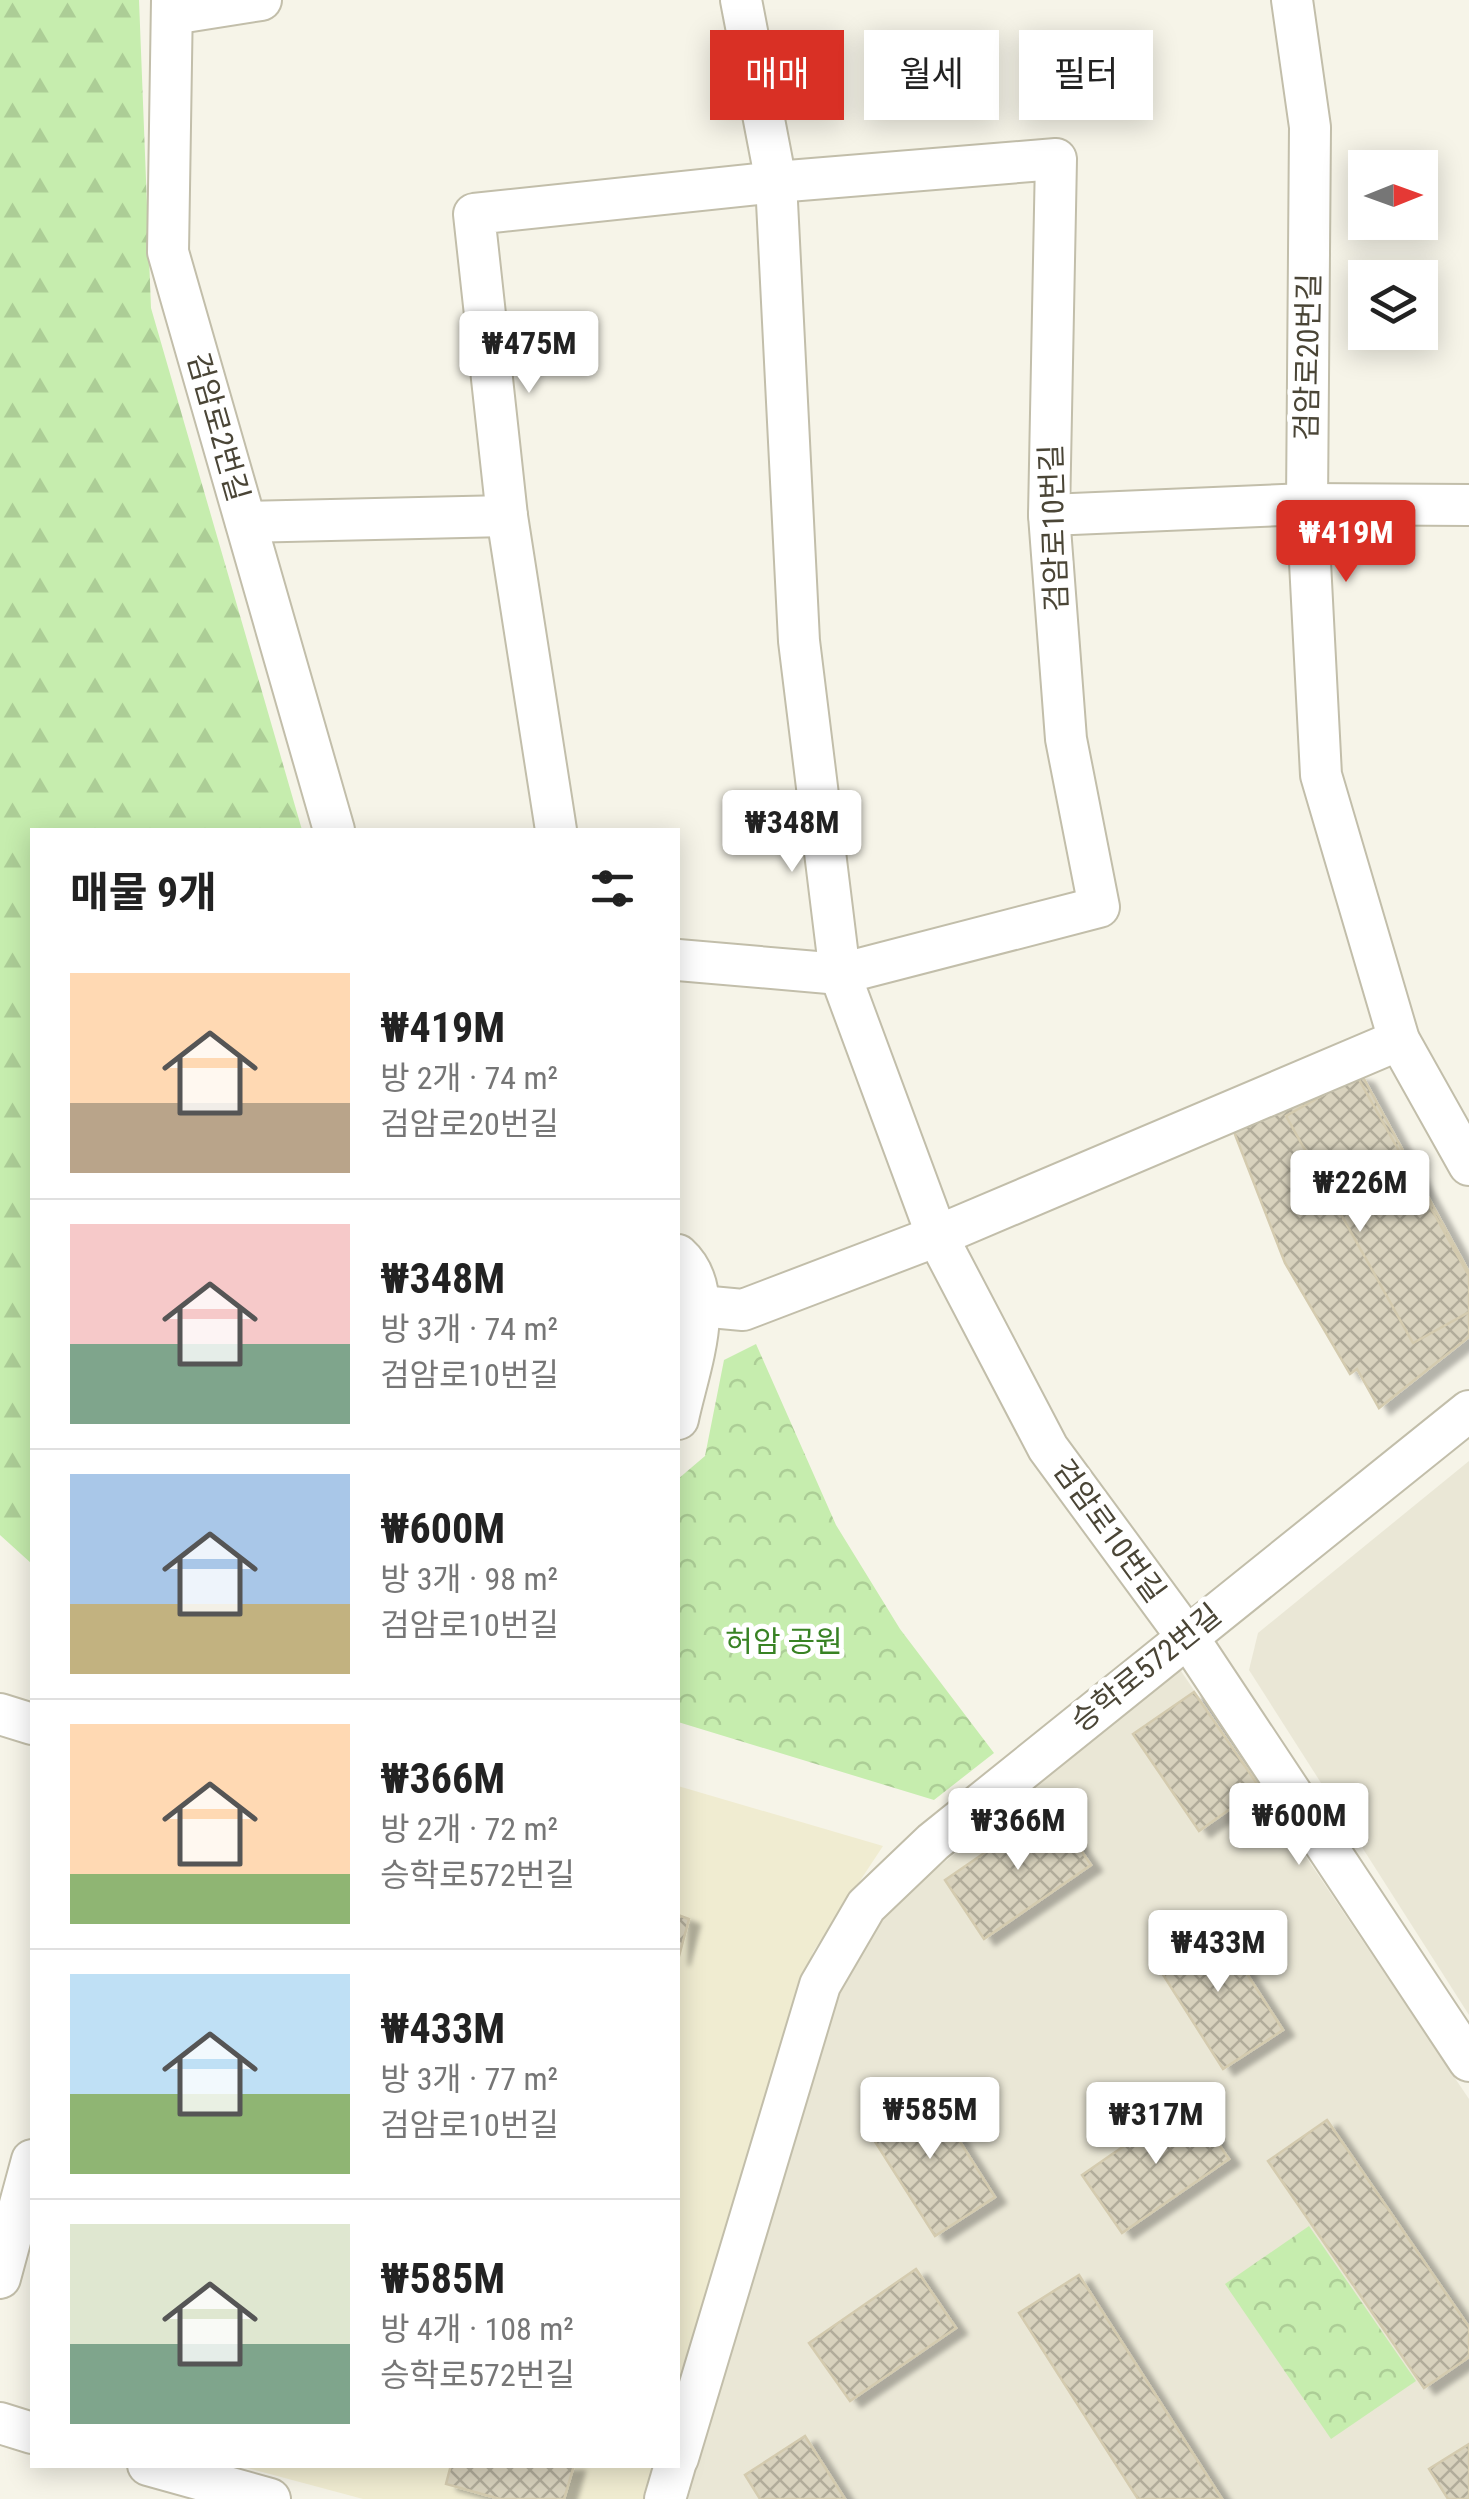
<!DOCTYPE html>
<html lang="ko">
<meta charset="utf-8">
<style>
body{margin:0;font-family:"Roboto Condensed","Noto Sans KR",sans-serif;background:#f2f2f2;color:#222;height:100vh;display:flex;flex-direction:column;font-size:38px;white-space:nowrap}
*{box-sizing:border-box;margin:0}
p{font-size:32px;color:#767676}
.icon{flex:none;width:55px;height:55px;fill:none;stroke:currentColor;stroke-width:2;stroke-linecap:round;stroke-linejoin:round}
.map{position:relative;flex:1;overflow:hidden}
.panel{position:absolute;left:30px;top:828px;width:650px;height:1640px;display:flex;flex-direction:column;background:#fff;border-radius:0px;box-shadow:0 5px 25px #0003}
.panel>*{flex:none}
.banner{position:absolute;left:710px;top:30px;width:608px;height:90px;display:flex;gap:20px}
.needle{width:65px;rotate:89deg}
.fabs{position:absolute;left:1348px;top:150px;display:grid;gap:20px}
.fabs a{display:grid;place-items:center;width:90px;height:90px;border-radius:0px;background:#fff;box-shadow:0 5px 25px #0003;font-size:50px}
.price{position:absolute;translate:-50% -85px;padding:0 22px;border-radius:10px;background:#fff;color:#222;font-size:32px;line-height:65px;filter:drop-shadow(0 2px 5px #0008)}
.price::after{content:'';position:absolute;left:50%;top:60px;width:30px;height:22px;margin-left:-15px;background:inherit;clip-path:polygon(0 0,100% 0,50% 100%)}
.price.on{background:#d93025;color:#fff}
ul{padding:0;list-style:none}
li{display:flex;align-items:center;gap:30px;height:250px;padding:0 40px}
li+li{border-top:2px solid #e0e0e0}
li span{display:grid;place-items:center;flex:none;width:280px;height:200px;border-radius:0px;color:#555}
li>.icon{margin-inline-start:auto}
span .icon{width:120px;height:120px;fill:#fffc;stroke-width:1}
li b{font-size:42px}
h2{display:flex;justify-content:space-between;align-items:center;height:120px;padding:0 40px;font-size:42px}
.chip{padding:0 35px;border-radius:0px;background:#fff;box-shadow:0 5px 25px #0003;font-size:35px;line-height:90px}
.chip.on{background:#d93025;color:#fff}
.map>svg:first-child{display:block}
</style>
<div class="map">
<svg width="1469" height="2499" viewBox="0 0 1469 2499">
<defs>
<pattern id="forest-firs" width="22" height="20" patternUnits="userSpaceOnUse" patternTransform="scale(2.5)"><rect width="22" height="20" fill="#c6edae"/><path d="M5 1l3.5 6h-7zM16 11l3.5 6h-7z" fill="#accd96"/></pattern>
<pattern id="park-crowns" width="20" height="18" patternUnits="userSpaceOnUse" patternTransform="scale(2.5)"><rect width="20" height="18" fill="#c6edae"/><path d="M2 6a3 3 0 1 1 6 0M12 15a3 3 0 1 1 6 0" fill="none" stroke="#accd96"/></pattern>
<pattern id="building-cross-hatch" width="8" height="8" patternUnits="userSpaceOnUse" patternTransform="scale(2.5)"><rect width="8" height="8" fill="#d8d2bd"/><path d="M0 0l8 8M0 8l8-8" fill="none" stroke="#b1ac9a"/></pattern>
<filter id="shadow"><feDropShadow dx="11" dy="6" stdDeviation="2.5" flood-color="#0004"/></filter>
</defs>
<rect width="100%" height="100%" fill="#f6f4e8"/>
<g fill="#eae7d6">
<polygon points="1469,1461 1469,2015 1249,1670 1258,1633"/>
<polygon points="1179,1668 1469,2099 1469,2499 687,2499 836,1989 888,1909"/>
</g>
<g fill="#f0ecd1">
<polygon points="678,1786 883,1846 813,1952 678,2403"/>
<polygon points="236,2465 659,2465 649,2499 363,2499"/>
</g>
<polygon fill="url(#forest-firs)" points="0,0 139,0 151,308 302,830 32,830 32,1564 0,1535"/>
<g fill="url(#park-crowns)">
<polygon points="756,1344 836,1525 900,1629 994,1753 934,1800 678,1722 678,1479 705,1456 724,1360"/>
<polygon points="1309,2226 1416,2381 1331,2439 1225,2284"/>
</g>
<g fill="url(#building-cross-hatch)" stroke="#d4cbaf" stroke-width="2.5" filter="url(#shadow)">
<polygon points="1353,1075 1363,1077 1469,1272 1469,1337 1379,1408 1357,1369 1350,1374 1285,1263 1234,1132"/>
<polygon points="1357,1076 1469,1276 1469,1312 1413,1343 1286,1116"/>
<polygon points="1194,1692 1260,1788 1199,1831 1133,1734"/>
<polygon points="1051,1807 1091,1865 984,1939 945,1880"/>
<polygon points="678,1915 689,1919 678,1960"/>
<polygon points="1213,1921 1283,2030 1223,2069 1153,1959"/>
<polygon points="926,2088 995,2197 935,2236 865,2126"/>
<polygon points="1189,2101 1229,2159 1122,2233 1082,2175"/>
<polygon points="1327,2120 1469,2327 1469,2357 1424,2388 1268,2161"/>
<polygon points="916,2269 956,2328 850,2401 809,2343"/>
<polygon points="1079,2275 1222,2499 1138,2499 1019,2313"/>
<polygon points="805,2436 845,2499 760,2499 745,2475"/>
<polygon points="1469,2444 1469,2499 1448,2499 1429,2469"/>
<polygon points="451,2465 574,2465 564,2499 500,2499 446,2484"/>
</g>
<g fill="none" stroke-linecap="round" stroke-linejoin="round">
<g stroke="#c2beaa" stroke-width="44">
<g id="minor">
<polyline points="172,0 168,252 334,830"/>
<polyline points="741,0 776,182 799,641 840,974 937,1236 1048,1448 1195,1648 1469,2061"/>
<polyline points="1292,0 1310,127 1307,504 1321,775 1399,1040 1469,1165"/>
<polyline points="172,14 261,0"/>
<polyline points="1049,515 1307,504 1469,505"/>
<polyline points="246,522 507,516"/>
<polyline points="556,830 507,516 474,214 776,182 1056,159 1049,515 1066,739 1099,907 840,974 678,960"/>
<path d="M678,1255c42,38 10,115 0,164"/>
<polyline points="700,1306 743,1310 937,1236 1399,1040"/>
<polyline points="0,1714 32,1724"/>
<polyline points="0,2278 32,2160"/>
<polyline points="0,2423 32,2433"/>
<polyline points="678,2458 820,1985 866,1906 933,1842 1469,1411"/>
<polyline points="148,2465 270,2499"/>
<polyline points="665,2499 675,2465"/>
</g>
</g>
<use href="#minor" stroke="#fff" stroke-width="40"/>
</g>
<g text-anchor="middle" stroke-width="10" stroke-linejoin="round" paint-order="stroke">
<g font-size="30" fill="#4a4536" stroke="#fff">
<text transform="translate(1308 357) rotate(-89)" y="10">검암로20번길</text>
<text transform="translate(218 427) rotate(74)" y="10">검암로2번길</text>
<text transform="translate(1054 528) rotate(-92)" y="10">검암로10번길</text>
<text transform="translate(1109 1531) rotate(54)" y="10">검암로10번길</text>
<text transform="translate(1146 1668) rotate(-39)" y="10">승학로572번길</text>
</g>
<g font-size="30" fill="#388223" stroke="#fff">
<text x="784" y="1652">허암 공원</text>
</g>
</g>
</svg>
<div class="fabs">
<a><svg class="needle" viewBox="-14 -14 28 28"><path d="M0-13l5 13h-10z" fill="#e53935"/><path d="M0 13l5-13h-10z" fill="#767676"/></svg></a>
<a><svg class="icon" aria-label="layers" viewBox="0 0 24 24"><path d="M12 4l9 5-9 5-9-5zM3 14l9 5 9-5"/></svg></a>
</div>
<b class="price" style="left:529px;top:396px">₩475M</b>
<b class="price on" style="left:1346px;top:585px">₩419M</b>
<b class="price" style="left:792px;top:875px">₩348M</b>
<b class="price" style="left:1360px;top:1235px">₩226M</b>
<b class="price" style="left:1299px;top:1868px">₩600M</b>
<b class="price" style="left:1018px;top:1873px">₩366M</b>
<b class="price" style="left:1218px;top:1995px">₩433M</b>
<b class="price" style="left:930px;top:2162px">₩585M</b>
<b class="price" style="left:1156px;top:2167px">₩317M</b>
<div class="banner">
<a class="chip on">매매</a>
<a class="chip">월세</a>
<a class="chip">필터</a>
</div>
<section class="panel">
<h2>매물 9개<svg class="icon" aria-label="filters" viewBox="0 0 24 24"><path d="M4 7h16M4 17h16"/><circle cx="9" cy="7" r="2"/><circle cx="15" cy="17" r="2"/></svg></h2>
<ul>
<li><span style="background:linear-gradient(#ffd9b3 65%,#b9a48a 0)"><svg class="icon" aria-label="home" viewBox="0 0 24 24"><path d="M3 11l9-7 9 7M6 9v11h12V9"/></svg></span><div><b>₩419M</b><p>방 2개 · 74 m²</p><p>검암로20번길</p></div></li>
<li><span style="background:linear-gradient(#f6c9c9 60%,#7fa58c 0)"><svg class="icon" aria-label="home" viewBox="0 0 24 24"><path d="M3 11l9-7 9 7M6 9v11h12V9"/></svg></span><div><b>₩348M</b><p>방 3개 · 74 m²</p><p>검암로10번길</p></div></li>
<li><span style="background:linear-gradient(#a9c7e8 65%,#c2b280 0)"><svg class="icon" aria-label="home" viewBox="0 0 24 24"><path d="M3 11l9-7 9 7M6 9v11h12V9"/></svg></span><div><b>₩600M</b><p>방 3개 · 98 m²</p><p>검암로10번길</p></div></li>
<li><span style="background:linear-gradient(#ffd9b3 75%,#8fb573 0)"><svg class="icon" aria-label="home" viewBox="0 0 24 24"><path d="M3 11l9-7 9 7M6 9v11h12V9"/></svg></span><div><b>₩366M</b><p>방 2개 · 72 m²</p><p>승학로572번길</p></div></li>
<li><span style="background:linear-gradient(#bfe0f5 60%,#8fb573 0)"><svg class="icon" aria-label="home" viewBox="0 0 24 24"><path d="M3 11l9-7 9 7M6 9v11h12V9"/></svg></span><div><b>₩433M</b><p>방 3개 · 77 m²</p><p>검암로10번길</p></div></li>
<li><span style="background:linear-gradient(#dfe7d0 60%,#7fa58c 0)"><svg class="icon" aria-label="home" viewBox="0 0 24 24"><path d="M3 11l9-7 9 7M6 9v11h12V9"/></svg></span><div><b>₩585M</b><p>방 4개 · 108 m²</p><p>승학로572번길</p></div></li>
</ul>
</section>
</div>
